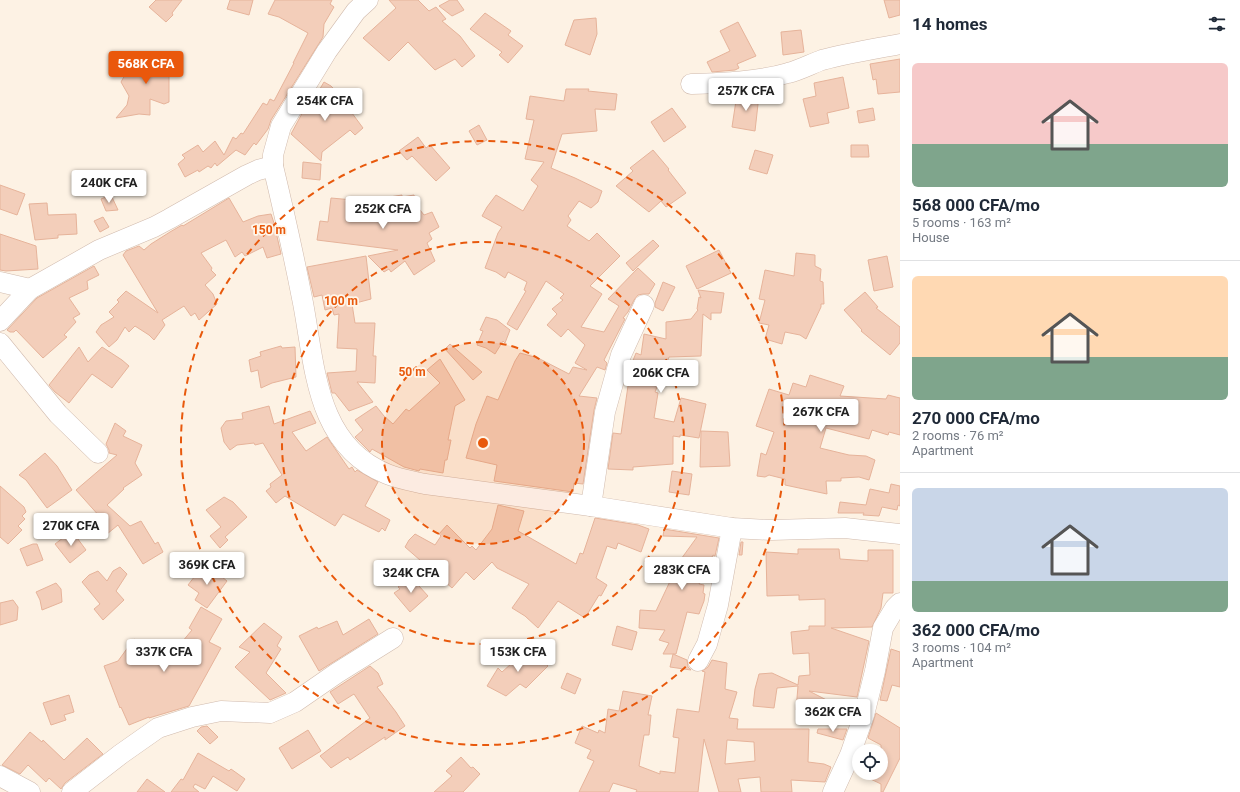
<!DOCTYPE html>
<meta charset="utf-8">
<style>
body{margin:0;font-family:Roboto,sans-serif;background:#f2f2f3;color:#1f2937;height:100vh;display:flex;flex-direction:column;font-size:15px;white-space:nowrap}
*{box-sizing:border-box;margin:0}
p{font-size:13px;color:#747a83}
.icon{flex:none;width:22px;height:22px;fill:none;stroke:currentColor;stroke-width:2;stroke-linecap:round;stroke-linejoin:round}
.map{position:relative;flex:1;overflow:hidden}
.side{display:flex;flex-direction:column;background:#fff;width:340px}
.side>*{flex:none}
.buttons{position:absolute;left:852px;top:744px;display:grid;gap:8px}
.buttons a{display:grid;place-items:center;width:36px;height:36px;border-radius:50%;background:#fff;box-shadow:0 2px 6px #0003;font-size:20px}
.price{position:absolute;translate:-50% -34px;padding:0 9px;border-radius:4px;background:#fff;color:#222;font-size:13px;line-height:26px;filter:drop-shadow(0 1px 2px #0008)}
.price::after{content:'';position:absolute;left:50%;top:24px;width:12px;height:9px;margin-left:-6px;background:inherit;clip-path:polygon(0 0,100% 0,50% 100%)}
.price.current{background:#ea580c;color:#fff}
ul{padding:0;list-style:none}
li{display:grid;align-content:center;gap:8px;height:212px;padding:0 12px}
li+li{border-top:1px solid #e0e1e3}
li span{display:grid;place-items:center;height:124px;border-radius:6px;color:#555}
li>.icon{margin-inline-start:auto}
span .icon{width:72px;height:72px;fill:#fffc;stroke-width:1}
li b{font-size:17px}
h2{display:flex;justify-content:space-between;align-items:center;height:48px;padding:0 12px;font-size:17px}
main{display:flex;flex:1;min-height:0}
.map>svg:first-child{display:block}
</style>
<main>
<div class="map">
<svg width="900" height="792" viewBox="0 0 900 792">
<rect width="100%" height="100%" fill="#fdf2e4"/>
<g fill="#f3ceba" stroke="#e6b39a" fill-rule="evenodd">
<polygon points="156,0 182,0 172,13 173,15 166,22 149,7"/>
<polygon points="230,0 253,0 249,15 227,9"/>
<polygon points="275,0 332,0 330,4 334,7 324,24 323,37 271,120 268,129 256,145 254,143 245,155 236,150 217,166 215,163 211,168 208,166 199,172 198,170 185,177 178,164 185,158 182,155 198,145 203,152 215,141 224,155 233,137 236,139 241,133 243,134 263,103 267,105 270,99 274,101 294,63 293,63 308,33 279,17 268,14"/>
<polygon points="389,0 418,0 429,11 436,7 446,19 442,21 460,36 475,56 462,67 455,59 435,70 408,42 389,61 363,38 396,8"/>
<polygon points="450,0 457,0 464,10 452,16 439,6"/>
<polygon points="884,0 900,0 900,15 889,18"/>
<polygon points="485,13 511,31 508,35 523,46 508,63 499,55 502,52 470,29"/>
<polygon points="596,18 597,34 590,55 565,45 574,20"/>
<polygon points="738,22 756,56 737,64 739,68 735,70 712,72 707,62 730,51 720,31"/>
<polygon points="801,30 804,52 783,55 781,32"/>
<polygon points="161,58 171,61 172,71 169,71 169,102 164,104 150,99 150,115 139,114 116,118 127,105 129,96 121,82 134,59 154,60"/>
<polygon points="900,59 900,92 878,94 876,79 873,80 870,64"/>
<polygon points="843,77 849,108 827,113 829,123 810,127 803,99 816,96 814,83"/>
<polygon points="324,82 331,86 348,103 346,105 363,128 355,135 350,130 322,152 321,161 291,134 305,108 308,109"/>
<polygon points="566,89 589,89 588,91 617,94 615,110 595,109 597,131 562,134 551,168 575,178 602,191 598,202 591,208 579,201 568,216 571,220 567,226 589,241 597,233 620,256 590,286 602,294 581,327 604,332 619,306 608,299 638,268 655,284 649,294 643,294 638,295 634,300 628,312 623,318 625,319 604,360 607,363 605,370 597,367 579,396 597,398 594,410 583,484 574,483 573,492 494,481 497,465 466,458 476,424 487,396 498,400 515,361 520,353 538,358 569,374 573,367 587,370 575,363 585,345 568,329 561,337 547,325 557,314 552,309 563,300 560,298 564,294 546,281 517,330 507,324 526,291 524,290 527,282 508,272 505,278 496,272 485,268 498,233 502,227 482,216 487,207 496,195 523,211 538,186 531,180 544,162 525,159 534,120 526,119 530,96 564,101"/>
<polygon points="737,94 759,95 755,131 732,127"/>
<polygon points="672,108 686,127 664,142 651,122"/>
<polygon points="873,108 875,120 859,123 857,111"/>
<polygon points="479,125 487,140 477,145 469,131"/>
<polygon points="418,137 426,148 430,145 450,168 436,181 412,156 407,160 399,151"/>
<polygon points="851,145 868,145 869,157 851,157"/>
<polygon points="653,150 669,169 668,170 686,193 666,207 661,201 649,212 616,186 633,171 630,168"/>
<polygon points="755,150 773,155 767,174 749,169"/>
<polygon points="303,162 321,164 320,180 302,178"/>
<polygon points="0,185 25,194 17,215 0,209"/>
<polygon points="111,195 118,210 106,211 101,199"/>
<polygon points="402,195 402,197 414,195 416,205 424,215 432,212 439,227 429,233 432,239 427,243 435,261 414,275 405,261 391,272 389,269 384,272 368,256 398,250 317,240 320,221 328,222 331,198 364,201"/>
<polygon points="229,198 243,222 258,216 271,214 274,223 281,254 267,258 263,247 245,256 242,252 235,257 226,240 201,253 212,268 211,270 216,275 205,285 213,294 217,304 199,320 195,313 191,316 184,306 162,320 165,325 154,340 149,335 135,326 129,332 125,327 117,340 109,347 96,332 101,325 114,317 109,312 119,302 117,300 126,291 158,313 123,255 126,251 139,246 144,250 151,244 170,232 182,225 183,226"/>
<polygon points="47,203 48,215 76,214 77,234 58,235 58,238 35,240 29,204"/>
<polygon points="103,217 109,227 100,232 94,221"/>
<polygon points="0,234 36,246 38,269 6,271 0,270"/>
<polygon points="653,240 659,246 633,271 626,263"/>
<polygon points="719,250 731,273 697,289 686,266"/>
<polygon points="796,253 815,255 815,266 821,269 820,281 823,282 824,304 821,304 821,307 806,339 800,335 785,332 782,344 765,339 769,325 759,323 765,300 759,299 765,270 794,276"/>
<polygon points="366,256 371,299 352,304 355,323 375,323 373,356 376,356 375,383 357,382 373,402 349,411 335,393 332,393 327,373 356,371 357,349 337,348 339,314 334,315 332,308 325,310 322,295 314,297 307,267"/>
<polygon points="887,256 893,287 874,291 868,260"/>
<polygon points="94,266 99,275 87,281 88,289 69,298 80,314 73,318 76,322 64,335 67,337 43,358 16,330 14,332 10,332 7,330 37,298"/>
<polygon points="663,282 675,287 663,311 655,307 655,303"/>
<polygon points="698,290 724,293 721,313 711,313 711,320 703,314 701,356 669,357 655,392 658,393 654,418 674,422 681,398 706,404 699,438 680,435 680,437 673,436 673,464 633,467 633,470 608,469 613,433 621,434 629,379 626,378 636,353 641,355 644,334 666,339 666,322 691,319 698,310 697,309 699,297 701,298"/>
<polygon points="865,292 878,307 876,308 900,327 900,343 890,355 861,331 862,330 844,310"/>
<polygon points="486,317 497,320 510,330 505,343 503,341 495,354 486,348 477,345 483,331 480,330"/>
<polygon points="450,344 482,372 473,380 445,349"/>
<polygon points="281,346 282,348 295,347 296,377 272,383 261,388 258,370 251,372 249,360 261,356 260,352"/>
<polygon points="79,347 88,362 102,347 122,360 129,366 112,388 92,374 69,403 55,392 49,385"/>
<polygon points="440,359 465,400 455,406 448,440 451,440 447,460 445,460 443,473 420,469 419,471 404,467 372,449 370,452 355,437 363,430 355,420 376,406 384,416 393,424 406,409 409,411 440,383 427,370"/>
<polygon points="810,375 844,386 840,396 886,399 888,395 900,398 900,435 889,432 888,435 872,430 869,439 826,428 820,448 849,455 866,456 875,460 869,480 859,477 841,478 841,481 826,481 827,494 785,485 785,479 769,475 765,477 757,476 761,453 766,455 774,432 756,426 769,389 789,395 793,383 806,387"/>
<polygon points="269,406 274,424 310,411 316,423 292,432 306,451 327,437 349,469 352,467 355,472 357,470 378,482 365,506 390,520 385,531 382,528 379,532 343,514 335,526 285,496 276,503 266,491 271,487 270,484 282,475 263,443 255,445 254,443 237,445 230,450 224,442 221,428 226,421 243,419 242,413"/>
<polygon points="115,423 126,431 123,436 142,445 135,463 142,475 123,488 124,489 107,505 130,526 141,521 155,544 158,542 163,552 143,564 118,525 107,534 97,521 101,518 76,490 117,455 109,453 109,450 106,444"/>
<polygon points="701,431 728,432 730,466 700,467"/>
<polygon points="45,453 57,466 72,490 47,508 26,480 19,475"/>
<polygon points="672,471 692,474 689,495 669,492"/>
<polygon points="891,484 900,486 900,506 898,505 897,510 882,507 879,516 863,515 864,513 838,513 840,502 866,505 870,489 889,493"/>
<polygon points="0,486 24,507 26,512 22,516 25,519 18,526 22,530 8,544 0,537"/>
<polygon points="224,497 233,502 247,517 225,537 228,540 220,548 210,536 221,527 206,510"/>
<polygon points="498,505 524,511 518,531 576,564 580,553 583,554 595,518 638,525 649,529 641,552 618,543 616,549 607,546 596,578 607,585 601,596 599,595 585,618 558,601 538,628 525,616 512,608 529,584 497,568 492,562 474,580 466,572 452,588 405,547 409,540 415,534 435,545 441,536 439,534 447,525 470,548 472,546 476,550 492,529"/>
<polygon points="664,529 719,538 715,556 713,555 699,584 704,585 703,593 705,594 704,601 699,614 687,612 676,654 663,654 669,643 659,640 665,630 639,628 640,610 656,611 672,577 671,573 697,537 663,536"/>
<polygon points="72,531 86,550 70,563 55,544"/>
<polygon points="741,542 743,542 742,555 739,555"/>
<polygon points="33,544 37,544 43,560 27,566 20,549"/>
<polygon points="798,549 839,549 840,559 868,561 868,550 893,550 893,593 883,593 881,608 872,627 831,628 869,641 857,697 809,691 852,713 851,716 796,710 798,686 777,688 774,708 753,706 755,689 759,674 772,673 798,685 799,676 810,675 809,653 793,654 791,632 809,630 809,626 825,626 825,599 799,600 799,595 767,596 766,552 798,554"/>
<polygon points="120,567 127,574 116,591 124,600 103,620 94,609 100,604 82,582 89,575 98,571 107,581 113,571"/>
<polygon points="202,567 215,576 217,573 227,581 207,608 195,600 199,593 188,585"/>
<polygon points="410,576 428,596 410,612 394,593 400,589 398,587"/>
<polygon points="56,583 61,589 62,602 42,610 40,600 36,592"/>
<polygon points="13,600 18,607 17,620 0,625 0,603"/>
<polygon points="201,607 222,619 209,642 221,648 189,706 149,718 149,717 129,725 121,707 120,708 104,666 118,661 134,639 164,662 175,647 177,648 192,630 189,628"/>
<polygon points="369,619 378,634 319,671 299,636 317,627 318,629 337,621 343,635"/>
<polygon points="264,623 282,637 277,646 281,649 266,673 286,693 270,700 235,667 250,652 239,647"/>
<polygon points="617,626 637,632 632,650 612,645"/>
<polygon points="530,647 548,666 526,688 520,684 506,696 487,686 498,668 502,672"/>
<polygon points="891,649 900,652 900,687 892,685 887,701 880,700"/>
<polygon points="673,654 687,660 688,667 691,670 670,667"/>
<path d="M712,660l15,3 -2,26 12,3 -8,26 9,1 -1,10h72l-1,33 16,2 7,3 -6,15 -34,-2 1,12h-31l-1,-15 -22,2 3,13h-22l-15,-53 -6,53h-62l1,-2 -24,-7 -4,9h-30l15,-31 -7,-3 4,-8 -16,-7 7,-17 16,7 1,-3 6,3 3,-24 11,2 4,-20 29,5 -4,19h3l-2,20h-5l-5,31 21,8v-3l15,2 4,-35 -6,-1 4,-28 22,3 6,-40 -3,-1 6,-4zM727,740l27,2 1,19 -30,3z"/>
<polygon points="370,666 378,673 383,684 377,687 396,712 405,726 385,740 385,737 350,760 348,757 331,768 320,756 370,718 354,694 338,704 330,692"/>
<polygon points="567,673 581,679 575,694 561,688"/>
<polygon points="69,695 74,712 64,715 66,720 51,725 43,703"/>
<polygon points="876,713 900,728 900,758 883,792 881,792 881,784 858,773 881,773 881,745 868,738"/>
<polygon points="207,726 218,737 210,744 197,731 201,727"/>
<polygon points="818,729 847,729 843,740 817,733"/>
<polygon points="308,730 321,751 292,769 279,748"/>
<polygon points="30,732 42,742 43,740 64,760 87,738 103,754 65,783 61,789 49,778 46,782 28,765 20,774 2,765"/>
<polygon points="198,753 229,771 231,769 245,779 237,791 213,776 205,789 195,784 193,787 199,792 171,792 181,779 183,780"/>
<polygon points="461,757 471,768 473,767 480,774 463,792 434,792 452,776 446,771"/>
<polygon points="147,779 165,792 137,792"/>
</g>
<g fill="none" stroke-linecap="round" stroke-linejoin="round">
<g stroke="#d0baad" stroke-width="21">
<g id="minor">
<path d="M368,0l-12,11 -29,40 -46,75 -8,29v11c11,46 21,91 30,137 12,63 13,143 84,171 12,5 25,7 38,10l166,22 141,22 39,2 74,-2 55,6"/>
<path d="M691,84c32,-1 66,-2 97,-11 12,-3 23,-9 34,-13 26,-7 52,-11 78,-16"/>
<polyline points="0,282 30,289"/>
<polyline points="0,321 30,289 99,250 154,227 169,219 247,175 258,170 273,166"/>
<polyline points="0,343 58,414 98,453"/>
<polyline points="591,506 605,412 621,355 644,305"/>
<polyline points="698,661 707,644 718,605 732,528"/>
<polyline points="0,776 30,792"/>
<polyline points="72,792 121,754 158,728 192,717 221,711 270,713 295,702 337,673 393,638"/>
<polyline points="833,792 850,755 864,715 875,671 883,628 895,608 900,603"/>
</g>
</g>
<use href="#minor" stroke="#fff" stroke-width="20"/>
</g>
<circle cx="483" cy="443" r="101" fill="#e8590c" fill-opacity=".12"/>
<g fill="none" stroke="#e8590c" stroke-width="2" stroke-dasharray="7 5">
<circle cx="483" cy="443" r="101"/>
<circle cx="483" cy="443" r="201"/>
<circle cx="483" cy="443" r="302"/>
</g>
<circle cx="483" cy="443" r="6" fill="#e8590c" stroke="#fff6ea" stroke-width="2"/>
<g font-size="12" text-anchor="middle" font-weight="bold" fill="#e8590c" stroke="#fff6ea" stroke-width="3.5" stroke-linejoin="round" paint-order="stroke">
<text x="269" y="234">150 m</text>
<text x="341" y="305">100 m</text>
<text x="412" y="376">50 m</text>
</g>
</svg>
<div class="buttons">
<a><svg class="icon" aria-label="locate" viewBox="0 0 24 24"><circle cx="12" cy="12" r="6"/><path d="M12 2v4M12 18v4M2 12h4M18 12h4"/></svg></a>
</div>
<b class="price current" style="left:146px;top:85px">568K CFA</b>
<b class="price" style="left:746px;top:112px">257K CFA</b>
<b class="price" style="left:325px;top:122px">254K CFA</b>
<b class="price" style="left:109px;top:204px">240K CFA</b>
<b class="price" style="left:383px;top:230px">252K CFA</b>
<b class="price" style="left:661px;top:394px">206K CFA</b>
<b class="price" style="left:821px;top:433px">267K CFA</b>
<b class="price" style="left:71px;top:547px">270K CFA</b>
<b class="price" style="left:207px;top:586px">369K CFA</b>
<b class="price" style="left:682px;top:591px">283K CFA</b>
<b class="price" style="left:411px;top:594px">324K CFA</b>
<b class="price" style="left:164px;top:673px">337K CFA</b>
<b class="price" style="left:518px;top:673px">153K CFA</b>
<b class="price" style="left:833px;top:733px">362K CFA</b>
</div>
<section class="side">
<h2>14 homes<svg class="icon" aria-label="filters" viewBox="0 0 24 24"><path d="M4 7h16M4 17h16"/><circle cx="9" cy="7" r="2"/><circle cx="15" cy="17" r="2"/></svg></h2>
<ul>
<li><span style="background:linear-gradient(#f6c9c9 65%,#7fa58c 0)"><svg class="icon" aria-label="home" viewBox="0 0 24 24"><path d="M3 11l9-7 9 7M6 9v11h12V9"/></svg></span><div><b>568 000 CFA/mo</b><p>5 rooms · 163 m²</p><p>House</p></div></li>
<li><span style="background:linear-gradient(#ffd9b3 65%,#7fa58c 0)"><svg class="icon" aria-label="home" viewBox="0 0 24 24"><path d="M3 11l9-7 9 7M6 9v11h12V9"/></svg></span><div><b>270 000 CFA/mo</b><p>2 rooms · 76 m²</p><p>Apartment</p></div></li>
<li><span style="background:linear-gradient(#c9d6e8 75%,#7fa58c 0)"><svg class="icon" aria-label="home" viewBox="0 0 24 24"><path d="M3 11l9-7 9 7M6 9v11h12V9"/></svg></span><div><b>362 000 CFA/mo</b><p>3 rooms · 104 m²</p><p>Apartment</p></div></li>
</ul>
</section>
</main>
